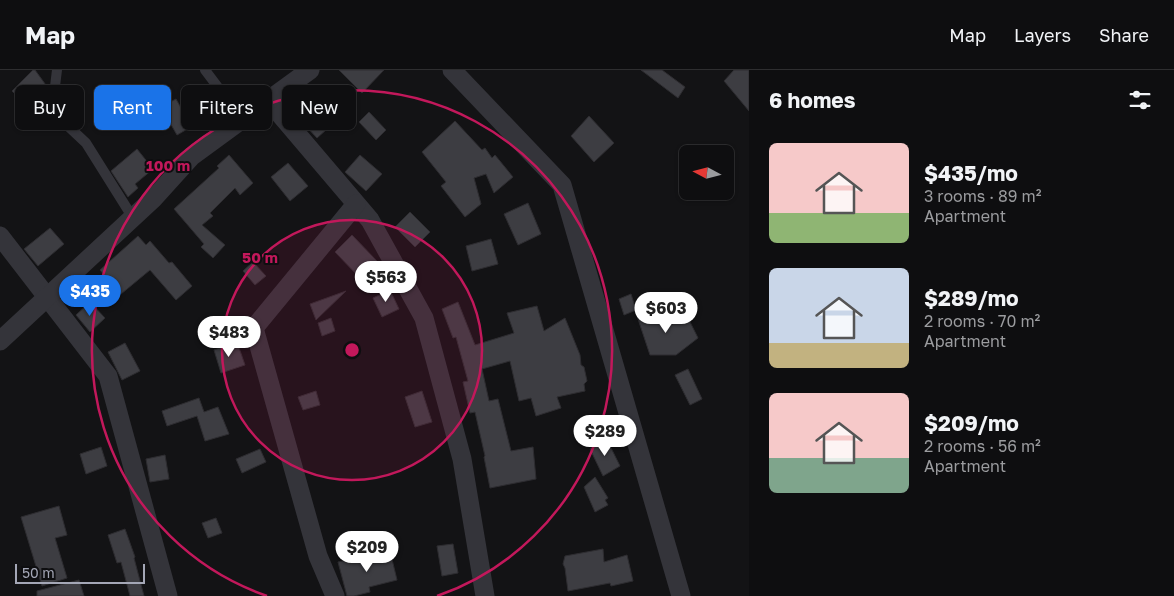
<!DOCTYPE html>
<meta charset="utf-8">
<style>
body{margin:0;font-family:"Golos Text",sans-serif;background:#171719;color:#f1f3f6;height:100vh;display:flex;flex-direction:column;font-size:19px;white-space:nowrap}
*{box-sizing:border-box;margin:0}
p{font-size:16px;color:#9b9c9f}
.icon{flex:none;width:28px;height:28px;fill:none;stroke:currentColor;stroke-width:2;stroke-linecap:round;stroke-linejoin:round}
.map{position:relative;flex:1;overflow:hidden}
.details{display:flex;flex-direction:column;background:#0e0e10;width:425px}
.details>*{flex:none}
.guide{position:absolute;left:15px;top:15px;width:475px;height:45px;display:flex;gap:10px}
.needle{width:32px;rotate:277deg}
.fabs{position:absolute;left:679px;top:75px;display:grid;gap:10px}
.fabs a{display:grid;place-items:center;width:55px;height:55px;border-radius:8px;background:#0e0e10;box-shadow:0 1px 4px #0004,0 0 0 1px #2e2e30;font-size:25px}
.scale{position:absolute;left:15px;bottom:12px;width:130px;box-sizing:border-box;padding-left:5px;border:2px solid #a4a7b6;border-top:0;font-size:14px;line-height:18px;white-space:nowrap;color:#a4a7b6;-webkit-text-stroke:4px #0e0e10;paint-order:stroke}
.price{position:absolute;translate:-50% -42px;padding:0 11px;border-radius:18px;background:#fff;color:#222;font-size:16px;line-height:32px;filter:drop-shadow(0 1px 2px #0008)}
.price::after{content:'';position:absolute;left:50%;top:30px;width:15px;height:11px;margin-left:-8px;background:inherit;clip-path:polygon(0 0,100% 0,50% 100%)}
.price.current{background:#1a73e8;color:#fff}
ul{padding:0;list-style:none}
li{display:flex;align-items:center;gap:15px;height:125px;padding:0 20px}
li span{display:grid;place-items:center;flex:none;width:140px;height:100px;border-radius:8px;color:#555}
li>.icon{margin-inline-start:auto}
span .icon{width:60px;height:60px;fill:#fffc;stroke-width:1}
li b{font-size:21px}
h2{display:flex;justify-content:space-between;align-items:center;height:60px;padding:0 20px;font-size:21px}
.chip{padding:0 18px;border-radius:8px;background:#0e0e10;box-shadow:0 1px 4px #0004,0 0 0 1px #2e2e30;font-size:18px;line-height:45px}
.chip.current{background:#1a73e8;color:#fff}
header{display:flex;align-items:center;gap:30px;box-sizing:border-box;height:70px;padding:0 25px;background:#0e0e10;border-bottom:1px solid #2e2e30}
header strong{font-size:24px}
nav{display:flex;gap:28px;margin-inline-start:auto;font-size:18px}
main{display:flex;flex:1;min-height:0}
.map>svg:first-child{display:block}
</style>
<header>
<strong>Map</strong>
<nav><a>Map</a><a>Layers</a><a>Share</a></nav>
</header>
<main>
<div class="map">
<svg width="749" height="526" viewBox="0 0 749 526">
<rect width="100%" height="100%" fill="#131315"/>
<g fill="#3d3d42" stroke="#2e2d31">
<polygon points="33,0 35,0 48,18 28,37 12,21"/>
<polygon points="339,0 384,0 362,23"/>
<polygon points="641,0 662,0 685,17 678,28"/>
<polygon points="734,0 749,0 749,41 724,11"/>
<polygon points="309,21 336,51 317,68 290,39"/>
<polygon points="176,29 181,38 193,32 203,50 177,65 161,37"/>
<polygon points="369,42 386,60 376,70 359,52"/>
<polygon points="589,46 614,73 594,92 571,66"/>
<polygon points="455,51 482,80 485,78 492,88 495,85 513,107 494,123 486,104 474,108 481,134 465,147 441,116 446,112 422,82"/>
<polygon points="137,79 153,99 135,114 138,118 128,127 111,101"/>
<polygon points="229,85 253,113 240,125 235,118 210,143 213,146 202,155 225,175 213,188 201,177 204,174 174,139 219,98 217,96"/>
<polygon points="360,85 382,104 366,121 345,102"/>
<polygon points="288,93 308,116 290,131 271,107"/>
<polygon points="528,133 541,164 518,175 504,144"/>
<polygon points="410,142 430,162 415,177 395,157"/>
<polygon points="50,158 64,174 38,196 24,179"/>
<polygon points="352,165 377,191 360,208 335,182"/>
<polygon points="138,166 146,175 150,171 169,193 172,192 192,216 176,230 150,200 121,224 100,200"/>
<polygon points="491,169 498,194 472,201 466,176"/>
<polygon points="253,192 266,206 255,215 243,201"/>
<polygon points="390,220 399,239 382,247 373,228"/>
<polygon points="346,221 316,250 310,234"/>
<polygon points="631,224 636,240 624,245 619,229"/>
<polygon points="90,232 105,248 90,262 76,245"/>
<polygon points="458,232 475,275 514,263 507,243 537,236 544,261 565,248 580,285 581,295 584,297 587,311 584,314 585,321 557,327 561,338 536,346 531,328 519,331 510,291 482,299 489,331 498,329 511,381 533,377 536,409 490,418 484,387 485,386 475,342 470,343 463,312 468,311 456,267 453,268 442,239"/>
<polygon points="660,237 667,257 687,246 698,268 676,285 650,285 637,246"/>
<polygon points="331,248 335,261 322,266 318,253"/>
<polygon points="237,272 245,295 221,303 214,280"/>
<polygon points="125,273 140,301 122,310 108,282"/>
<polygon points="688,299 702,329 690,335 675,305"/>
<polygon points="316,321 320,335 303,340 298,327"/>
<polygon points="422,321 432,352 415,357 405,327"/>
<polygon points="199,328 204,342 218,337 229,364 205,371 197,346 167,356 162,341"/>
<polygon points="606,368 620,396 603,406 590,379"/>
<polygon points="101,377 107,396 86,404 80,384"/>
<polygon points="260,379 266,392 242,403 236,389"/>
<polygon points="165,385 169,409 150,412 146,389"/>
<polygon points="595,407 608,428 605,430 608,435 595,442 584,417"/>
<polygon points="59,436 67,465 55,468 67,508 42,516 21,447"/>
<polygon points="216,448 222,463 208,468 202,453"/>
<polygon points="125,459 135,487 134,488 144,526 130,526 121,492 117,493 108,465"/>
<polygon points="453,474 458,503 442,506 437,476"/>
<polygon points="603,479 604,492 627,485 633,511 611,516 610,513 568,521 565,498 563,494 565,486"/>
<polygon points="390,481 397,510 369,517 370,522 354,526 347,526 338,492"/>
<polygon points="79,510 84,526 37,526 37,521"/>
</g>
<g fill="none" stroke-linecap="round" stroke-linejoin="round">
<g stroke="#34343a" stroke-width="10">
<polyline points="57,0 52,41 86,73 133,148"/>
<polyline points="205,0 242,49"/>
</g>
<g stroke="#34343a" stroke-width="19">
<polyline points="452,0 562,115 681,526"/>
<polyline points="268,30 370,150 424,248 462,389 485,526"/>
<polyline points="0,166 108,306 168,526"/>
<polyline points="0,271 154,128 192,86 310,0"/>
<polyline points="335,526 318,486 254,258 356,134"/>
</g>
</g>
<circle cx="352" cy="280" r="130" fill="#c2185b" fill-opacity=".12"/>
<g fill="none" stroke="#c2185b" stroke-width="2.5">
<circle cx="352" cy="280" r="130"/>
<path d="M267 526A260 260 0 1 1 437 526"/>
</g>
<circle cx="352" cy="280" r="8" fill="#c2185b" stroke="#0e0e10" stroke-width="2.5"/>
<g font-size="15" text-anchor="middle" font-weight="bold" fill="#c2185b" stroke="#0e0e10" stroke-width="4" stroke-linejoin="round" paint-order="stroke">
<text x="168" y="101">100 m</text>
<text x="260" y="193">50 m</text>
</g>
</svg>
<div class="fabs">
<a><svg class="needle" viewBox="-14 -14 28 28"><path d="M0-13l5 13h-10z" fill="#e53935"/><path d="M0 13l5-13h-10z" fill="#9b9c9f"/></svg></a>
</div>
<div class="scale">50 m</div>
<b class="price" style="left:386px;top:233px">$563</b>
<b class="price current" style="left:90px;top:247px">$435</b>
<b class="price" style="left:666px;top:264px">$603</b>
<b class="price" style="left:229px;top:288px">$483</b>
<b class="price" style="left:605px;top:387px">$289</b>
<b class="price" style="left:367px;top:503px">$209</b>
<div class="guide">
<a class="chip">Buy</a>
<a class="chip current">Rent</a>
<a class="chip">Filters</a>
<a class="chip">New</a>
</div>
</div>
<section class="details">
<h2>6 homes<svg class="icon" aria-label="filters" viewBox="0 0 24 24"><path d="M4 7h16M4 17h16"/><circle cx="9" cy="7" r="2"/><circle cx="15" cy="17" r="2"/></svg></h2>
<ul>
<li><span style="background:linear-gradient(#f6c9c9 70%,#8fb573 0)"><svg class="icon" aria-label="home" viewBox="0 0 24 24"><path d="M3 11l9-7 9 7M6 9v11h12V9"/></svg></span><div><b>$435/mo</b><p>3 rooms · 89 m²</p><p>Apartment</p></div></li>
<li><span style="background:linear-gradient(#c9d6e8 75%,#c2b280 0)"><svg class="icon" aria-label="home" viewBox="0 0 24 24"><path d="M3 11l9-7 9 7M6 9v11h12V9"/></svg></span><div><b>$289/mo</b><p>2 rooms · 70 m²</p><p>Apartment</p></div></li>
<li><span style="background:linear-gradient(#f6c9c9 65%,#7fa58c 0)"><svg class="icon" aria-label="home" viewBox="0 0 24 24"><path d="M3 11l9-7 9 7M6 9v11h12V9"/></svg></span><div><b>$209/mo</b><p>2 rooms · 56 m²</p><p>Apartment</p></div></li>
</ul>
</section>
</main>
